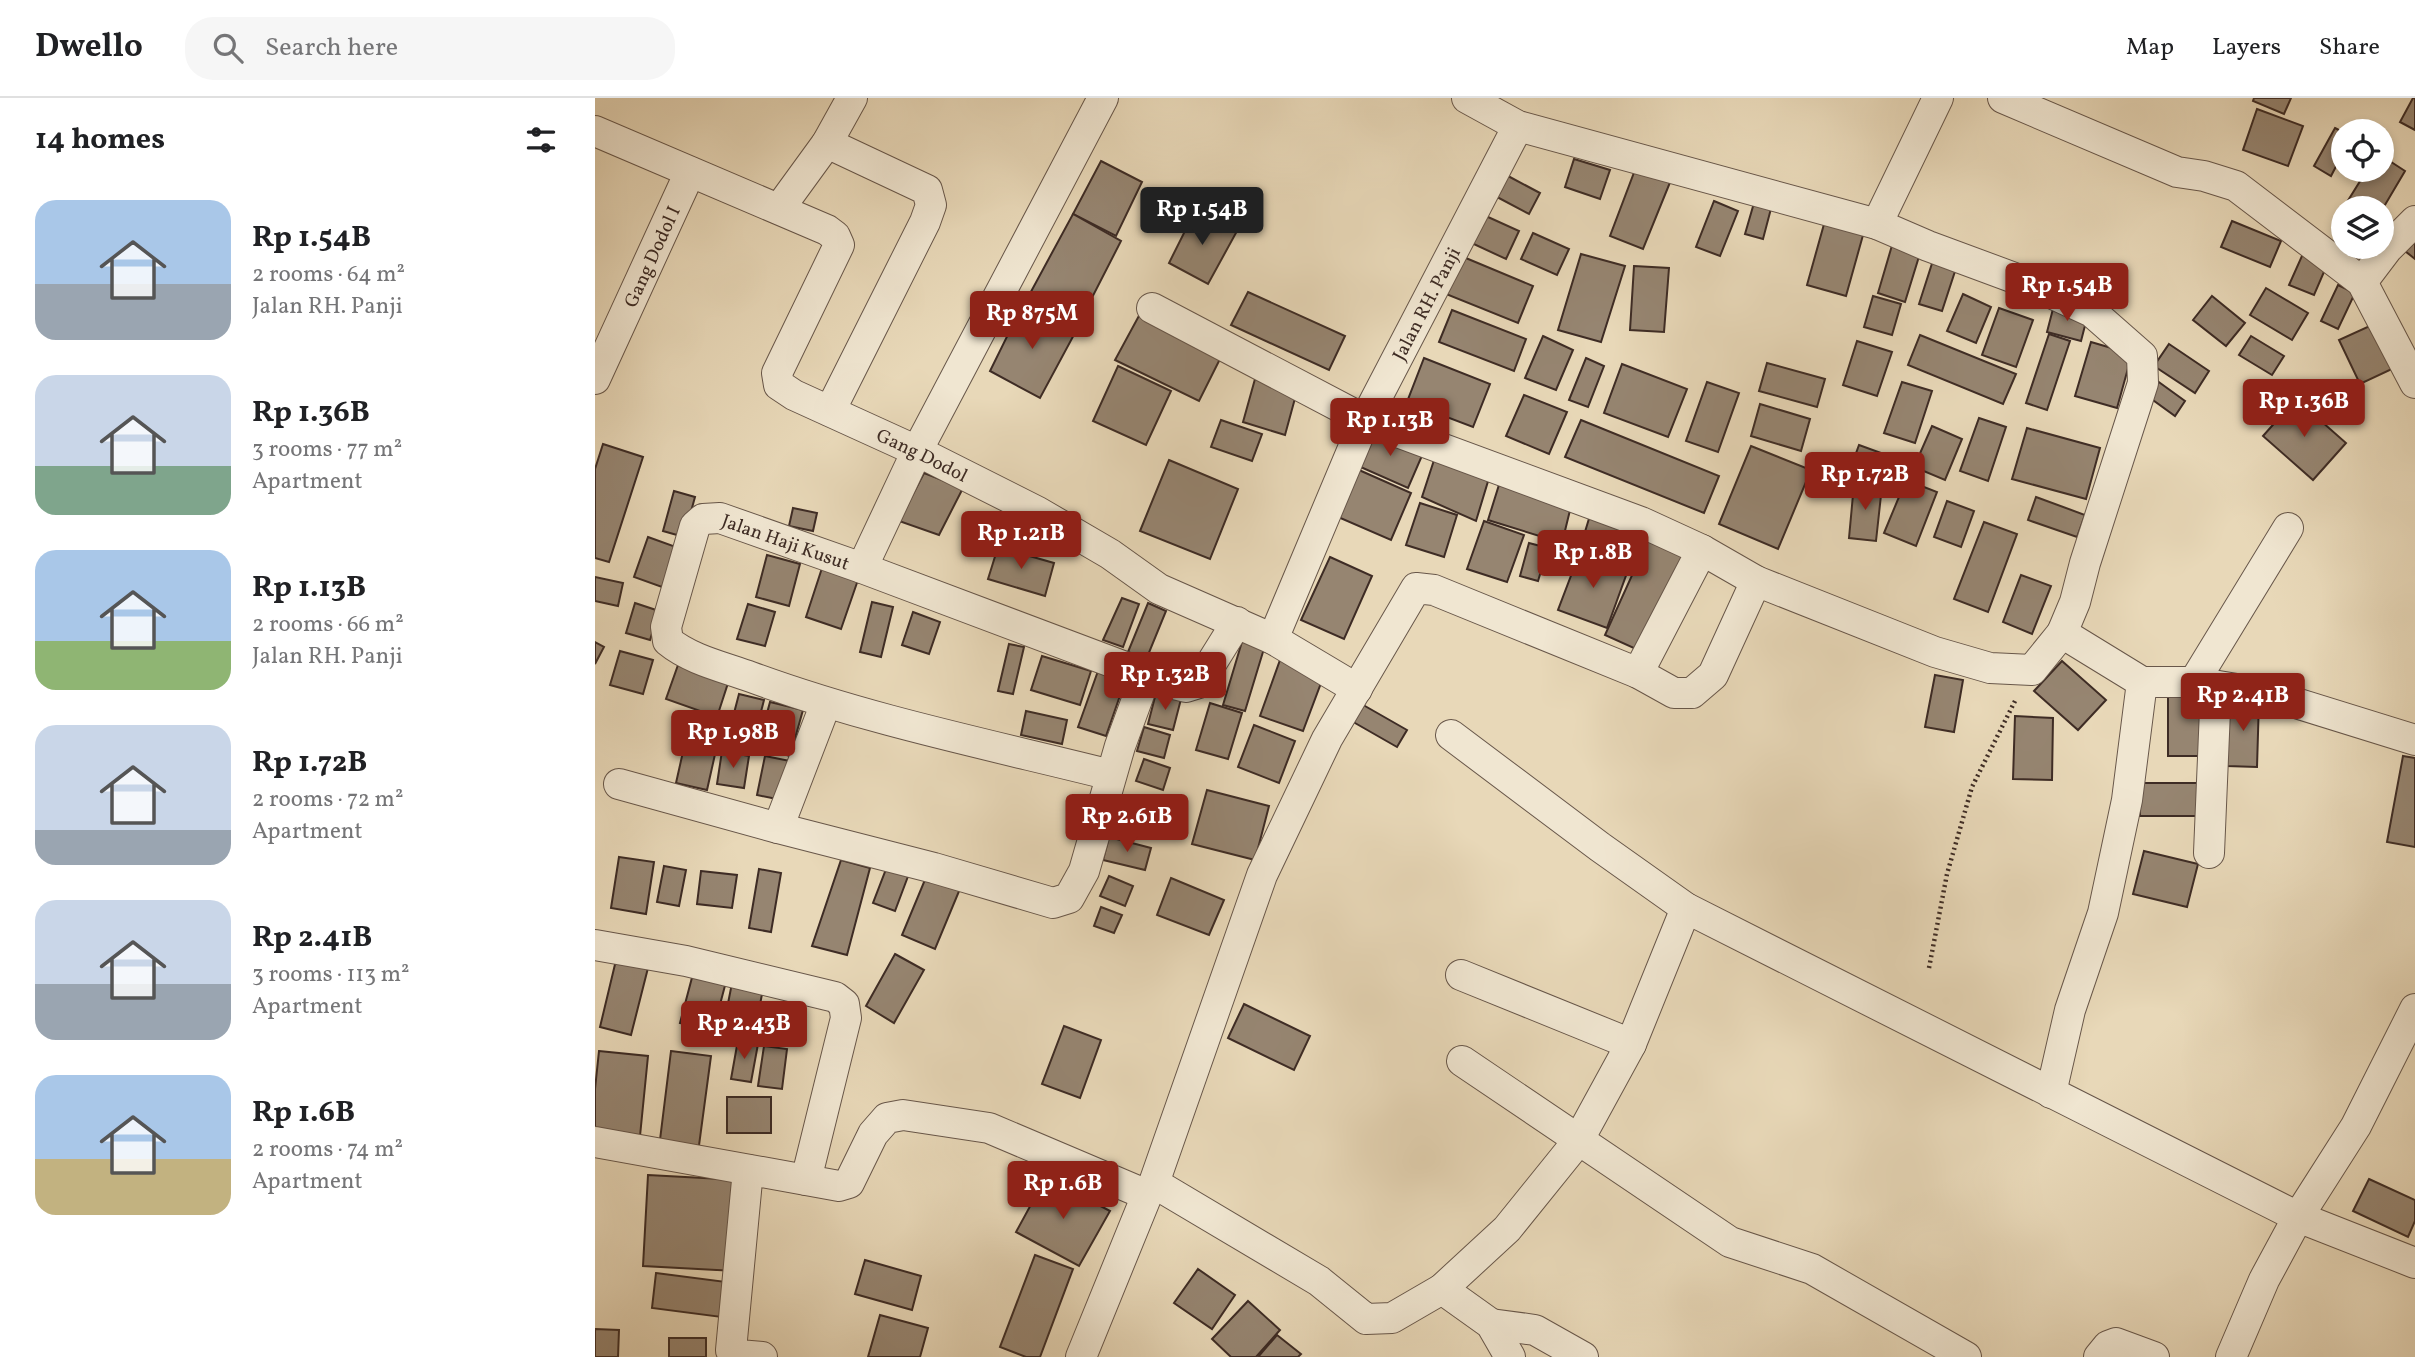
<!DOCTYPE html>
<meta charset="utf-8">
<style>
body{margin:0;font-family:Vollkorn,serif;background:#f6f6f6;color:#202124;height:100vh;display:flex;flex-direction:column;font-size:26px;white-space:nowrap}
*{box-sizing:border-box;margin:0}
p{font-size:23px;color:#757577}
.icon{flex:none;width:38px;height:38px;fill:none;stroke:currentColor;stroke-width:2;stroke-linecap:round;stroke-linejoin:round}
.map{position:relative;flex:1;overflow:hidden}
.drawer{display:flex;flex-direction:column;background:#fff;width:595px}
.drawer>*{flex:none}
.tools{position:absolute;left:1736px;top:21px;display:grid;gap:14px}
.tools a{display:grid;place-items:center;width:63px;height:63px;border-radius:50%;background:#fff;box-shadow:0 4px 10px #0003;font-size:35px}
.price{position:absolute;translate:-50% -60px;padding:0 16px;border-radius:7px;background:#8f2418;color:#fff;font-size:23px;line-height:46px;filter:drop-shadow(0 2px 4px #0008)}
.price::after{content:'';position:absolute;left:50%;top:42px;width:21px;height:16px;margin-left:-10px;background:inherit;clip-path:polygon(0 0,100% 0,50% 100%)}
.price.current{background:#222;color:#fff}
ul{padding:0;list-style:none}
li{display:flex;align-items:center;gap:21px;height:175px;padding:0 35px}
li span{display:grid;place-items:center;flex:none;width:196px;height:140px;border-radius:21px;color:#555}
li>.icon{margin-inline-start:auto}
span .icon{width:84px;height:84px;fill:#fffc;stroke-width:1}
li b{font-size:30px}
h2{display:flex;justify-content:space-between;align-items:center;height:84px;padding:0 35px;font-size:30px}
header{display:flex;align-items:center;gap:42px;box-sizing:border-box;height:98px;padding:0 35px;background:#fff;border-bottom:2px solid #e0e0e0}
header strong{font-size:33px}
nav{display:flex;gap:38px;margin-inline-start:auto;font-size:24px}
.search{width:490px;height:63px;background:#f6f6f6;display:flex;align-items:center;gap:18px;box-sizing:border-box;padding:0 24px;border-radius:28px;color:#757577;font-size:26px}
main{display:flex;flex:1;min-height:0}
.map>svg:first-child{display:block}
</style>
<header>
<strong>Dwello</strong>
<div class="search"><svg class="icon" aria-label="search" viewBox="0 0 24 24"><circle cx="10" cy="10" r="6"/><path d="M15 15l6 6"/></svg>Search here</div>
<nav><a>Map</a><a>Layers</a><a>Share</a></nav>
</header>
<main>
<section class="drawer">
<h2>14 homes<svg class="icon" aria-label="filters" viewBox="0 0 24 24"><path d="M4 7h16M4 17h16"/><circle cx="9" cy="7" r="2"/><circle cx="15" cy="17" r="2"/></svg></h2>
<ul>
<li><span style="background:linear-gradient(#a9c7e8 60%,#9aa5b1 0)"><svg class="icon" aria-label="home" viewBox="0 0 24 24"><path d="M3 11l9-7 9 7M6 9v11h12V9"/></svg></span><div><b>Rp 1.54B</b><p>2 rooms · 64 m²</p><p>Jalan RH. Panji</p></div></li>
<li><span style="background:linear-gradient(#c9d6e8 65%,#7fa58c 0)"><svg class="icon" aria-label="home" viewBox="0 0 24 24"><path d="M3 11l9-7 9 7M6 9v11h12V9"/></svg></span><div><b>Rp 1.36B</b><p>3 rooms · 77 m²</p><p>Apartment</p></div></li>
<li><span style="background:linear-gradient(#a9c7e8 65%,#8fb573 0)"><svg class="icon" aria-label="home" viewBox="0 0 24 24"><path d="M3 11l9-7 9 7M6 9v11h12V9"/></svg></span><div><b>Rp 1.13B</b><p>2 rooms · 66 m²</p><p>Jalan RH. Panji</p></div></li>
<li><span style="background:linear-gradient(#c9d6e8 75%,#9aa5b1 0)"><svg class="icon" aria-label="home" viewBox="0 0 24 24"><path d="M3 11l9-7 9 7M6 9v11h12V9"/></svg></span><div><b>Rp 1.72B</b><p>2 rooms · 72 m²</p><p>Apartment</p></div></li>
<li><span style="background:linear-gradient(#c9d6e8 60%,#9aa5b1 0)"><svg class="icon" aria-label="home" viewBox="0 0 24 24"><path d="M3 11l9-7 9 7M6 9v11h12V9"/></svg></span><div><b>Rp 2.41B</b><p>3 rooms · 113 m²</p><p>Apartment</p></div></li>
<li><span style="background:linear-gradient(#a9c7e8 60%,#c2b280 0)"><svg class="icon" aria-label="home" viewBox="0 0 24 24"><path d="M3 11l9-7 9 7M6 9v11h12V9"/></svg></span><div><b>Rp 1.6B</b><p>2 rooms · 74 m²</p><p>Apartment</p></div></li>
</ul>
</section>
<div class="map">
<svg width="1820" height="1259" viewBox="0 0 1820 1259">
<rect width="100%" height="100%" fill="#e8d8b8"/>
<filter id="stains"><feTurbulence type="fractalNoise" baseFrequency=".00286" numOctaves="4"/><feColorMatrix values="0 0 0 0 .2 0 0 0 0 .09 0 0 0 0 .02 0 0 0 .5 -.17"/></filter>
<radialGradient id="worn" r=".72"><stop offset=".6" stop-color="#630" stop-opacity="0"/><stop offset="1" stop-color="#630" stop-opacity=".3"/></radialGradient>
<g fill="#968571" stroke="#3e2c25" stroke-width="2">
<polygon points="1659,0 1696,0 1689,16 1658,3"/>
<polygon points="1818,0 1820,0 1820,32 1805,24"/>
<polygon points="1662,11 1708,28 1693,68 1648,52"/>
<polygon points="1740,30 1748,34 1748,55 1736,78 1719,68"/>
<polygon points="1787,58 1810,73 1787,112 1749,109 1772,72 1787,72"/>
<polygon points="979,61 1015,72 1005,101 970,89"/>
<polygon points="506,63 547,84 521,138 478,116"/>
<polygon points="1043,64 1078,77 1048,151 1015,138"/>
<polygon points="913,78 945,95 934,116 902,99"/>
<polygon points="1161,98 1178,103 1168,141 1150,136"/>
<polygon points="1119,103 1143,113 1125,158 1101,149"/>
<polygon points="600,113 642,133 613,186 574,165"/>
<polygon points="882,114 924,133 911,161 868,141"/>
<polygon points="478,116 526,143 483,227 432,201"/>
<polygon points="1231,119 1270,130 1251,198 1212,187"/>
<polygon points="1637,123 1686,143 1675,169 1626,149"/>
<polygon points="938,135 974,151 962,177 926,161"/>
<polygon points="1820,141 1820,161 1810,153"/>
<polygon points="1298,144 1326,152 1310,204 1283,195"/>
<polygon points="1711,149 1735,160 1719,197 1694,187"/>
<polygon points="1341,153 1364,161 1347,213 1324,206"/>
<polygon points="986,156 1030,168 1006,244 963,232"/>
<polygon points="866,158 938,188 923,225 851,196"/>
<polygon points="1039,168 1074,170 1069,234 1035,232"/>
<polygon points="1743,187 1760,195 1743,231 1726,223"/>
<polygon points="1671,190 1713,215 1697,242 1655,217"/>
<polygon points="653,194 750,238 734,272 636,227"/>
<polygon points="1368,196 1396,209 1381,245 1352,233"/>
<polygon points="1278,198 1306,206 1297,237 1269,229"/>
<polygon points="1617,198 1650,225 1631,248 1598,222"/>
<polygon points="428,206 481,233 445,300 395,273"/>
<polygon points="1459,207 1493,216 1486,243 1452,234"/>
<polygon points="1404,210 1438,222 1421,269 1387,257"/>
<polygon points="857,212 931,241 919,273 844,244"/>
<polygon points="546,214 629,253 604,303 520,262"/>
<polygon points="1779,226 1799,270 1765,286 1744,242"/>
<polygon points="1454,236 1475,243 1452,312 1431,305"/>
<polygon points="1325,237 1421,276 1408,306 1313,267"/>
<polygon points="948,238 978,252 961,292 930,280"/>
<polygon points="1656,238 1689,258 1677,277 1644,257"/>
<polygon points="1262,243 1297,254 1282,298 1248,287"/>
<polygon points="1496,244 1537,256 1522,310 1480,298"/>
<polygon points="1574,246 1614,273 1600,295 1559,268"/>
<polygon points="829,260 895,286 878,329 812,304"/>
<polygon points="991,260 1009,268 993,309 974,302"/>
<polygon points="1172,265 1230,281 1222,309 1164,293"/>
<polygon points="1027,266 1092,291 1073,339 1009,315"/>
<polygon points="523,268 576,293 551,347 498,323"/>
<polygon points="660,281 702,293 690,337 648,324"/>
<polygon points="1561,282 1590,303 1580,318 1551,297"/>
<polygon points="1112,284 1144,295 1123,354 1091,343"/>
<polygon points="1307,284 1337,293 1320,345 1289,335"/>
<polygon points="929,297 972,314 954,356 911,338"/>
<polygon points="1701,301 1751,345 1718,382 1668,338"/>
<polygon points="1165,306 1215,321 1206,353 1156,338"/>
<polygon points="1384,320 1411,329 1393,383 1365,373"/>
<polygon points="626,322 667,336 657,363 616,349"/>
<polygon points="986,322 1124,378 1109,415 970,359"/>
<polygon points="1337,328 1367,341 1350,382 1319,369"/>
<polygon points="777,330 829,353 813,390 761,367"/>
<polygon points="1432,330 1505,350 1491,401 1417,381"/>
<polygon points="8,346 48,359 14,464 0,460 0,371"/>
<polygon points="1264,347 1300,360 1292,382 1256,369"/>
<polygon points="1156,348 1216,372 1183,451 1124,426"/>
<polygon points="841,356 894,380 881,423 827,399"/>
<polygon points="574,362 643,391 615,461 545,433"/>
<polygon points="764,372 816,395 796,442 743,419"/>
<polygon points="908,374 978,400 967,445 893,422"/>
<polygon points="329,375 368,390 344,437 304,423"/>
<polygon points="1311,382 1342,394 1321,448 1289,435"/>
<polygon points="1259,386 1287,388 1281,443 1254,440"/>
<polygon points="79,393 100,399 89,439 68,433"/>
<polygon points="1441,399 1490,417 1482,439 1433,422"/>
<polygon points="1352,403 1379,413 1366,449 1339,439"/>
<polygon points="825,405 862,417 849,459 811,447"/>
<polygon points="198,410 222,415 218,433 194,428"/>
<polygon points="413,410 454,426 445,451 404,435"/>
<polygon points="996,414 1048,430 1037,463 986,447"/>
<polygon points="889,423 929,437 912,484 872,471"/>
<polygon points="1389,424 1422,436 1393,514 1359,501"/>
<polygon points="1057,433 1098,452 1052,556 1010,537"/>
<polygon points="53,439 81,449 67,489 39,479"/>
<polygon points="934,445 953,450 943,483 925,478"/>
<polygon points="403,449 459,465 450,498 393,481"/>
<polygon points="985,454 1033,472 1012,530 963,512"/>
<polygon points="172,457 205,466 194,508 161,499"/>
<polygon points="735,459 777,478 749,541 706,522"/>
<polygon points="228,467 264,479 246,531 211,519"/>
<polygon points="1426,477 1456,488 1437,536 1408,524"/>
<polygon points="0,479 28,485 23,508 0,503"/>
<polygon points="527,500 544,506 528,549 508,542"/>
<polygon points="277,504 298,509 286,559 265,554"/>
<polygon points="40,505 64,513 55,542 31,535"/>
<polygon points="553,505 571,513 551,562 533,554"/>
<polygon points="153,506 180,514 170,548 142,541"/>
<polygon points="318,514 345,524 334,556 307,547"/>
<polygon points="649,537 671,544 650,613 628,607"/>
<polygon points="0,544 9,549 0,566"/>
<polygon points="414,546 429,549 418,596 403,593"/>
<polygon points="25,553 58,562 48,596 15,587"/>
<polygon points="447,558 496,573 485,607 436,592"/>
<polygon points="685,562 729,577 708,633 665,618"/>
<polygon points="1467,563 1511,602 1483,632 1439,593"/>
<polygon points="83,567 133,585 122,619 71,601"/>
<polygon points="503,573 530,583 511,638 483,629"/>
<polygon points="1340,577 1368,582 1359,634 1330,629"/>
<polygon points="561,595 586,601 578,632 553,626"/>
<polygon points="144,596 169,602 157,649 132,642"/>
<rect x="1573" y="598" width="39" height="60"/>
<polygon points="1634,601 1664,602 1662,669 1632,668"/>
<polygon points="175,604 208,612 195,658 163,649"/>
<polygon points="763,604 812,632 802,649 753,621"/>
<polygon points="615,605 647,615 633,661 601,652"/>
<polygon points="431,613 472,622 467,646 426,637"/>
<polygon points="1420,618 1458,620 1457,682 1418,681"/>
<polygon points="94,627 125,634 112,692 81,685"/>
<polygon points="659,627 700,643 684,685 643,669"/>
<polygon points="549,629 575,637 569,660 542,653"/>
<polygon points="127,653 154,658 149,690 122,686"/>
<polygon points="170,658 195,663 187,702 162,697"/>
<polygon points="1808,658 1820,660 1820,749 1792,744"/>
<polygon points="549,661 575,670 568,692 541,683"/>
<rect x="1545" y="685" width="62" height="33"/>
<polygon points="612,692 674,708 660,762 597,746"/>
<polygon points="531,698 563,709 553,738 521,727"/>
<polygon points="514,739 556,750 550,772 508,762"/>
<polygon points="1549,753 1603,766 1592,809 1538,796"/>
<polygon points="24,759 59,764 51,816 16,810"/>
<polygon points="246,762 275,770 252,857 217,848"/>
<polygon points="293,766 315,773 300,813 278,805"/>
<polygon points="69,768 91,772 84,808 62,804"/>
<polygon points="164,771 186,775 176,834 154,830"/>
<polygon points="334,772 367,786 340,851 307,837"/>
<polygon points="106,773 142,777 137,810 102,806"/>
<polygon points="514,778 538,788 530,808 505,798"/>
<polygon points="576,780 629,802 614,837 562,817"/>
<polygon points="506,809 527,817 519,835 499,828"/>
<polygon points="300,856 329,872 299,925 271,908"/>
<polygon points="22,858 54,866 36,937 5,929"/>
<polygon points="99,872 132,880 118,933 85,925"/>
<polygon points="138,880 169,886 158,942 127,936"/>
<polygon points="649,906 715,938 699,972 633,940"/>
<polygon points="469,928 506,942 485,1000 447,986"/>
<polygon points="143,942 163,946 156,984 136,981"/>
<polygon points="169,948 192,951 187,991 163,988"/>
<polygon points="4,953 53,958 45,1038 0,1034 0,991"/>
<polygon points="76,953 116,958 103,1055 64,1050"/>
<rect x="132" y="999" width="44" height="36"/>
<polygon points="53,1077 145,1082 140,1173 48,1168"/>
<polygon points="451,1079 515,1113 484,1168 421,1134"/>
<polygon points="1774,1081 1820,1102 1820,1123 1813,1139 1758,1113"/>
<polygon points="440,1157 478,1171 445,1259 431,1259 405,1249"/>
<polygon points="270,1162 326,1178 317,1212 260,1196"/>
<polygon points="603,1171 640,1197 617,1231 579,1205"/>
<polygon points="61,1175 139,1185 134,1220 57,1210"/>
<polygon points="653,1203 685,1232 661,1259 636,1259 617,1241"/>
<polygon points="285,1217 333,1230 325,1259 273,1259"/>
<polygon points="0,1231 24,1232 23,1259 0,1259"/>
<polygon points="682,1237 706,1256 703,1259 663,1259"/>
<rect x="74" y="1240" width="37" height="19"/>
</g>
<g fill="none" stroke-linecap="round" stroke-linejoin="round">
<g stroke="#68574a" stroke-width="32">
<g id="street">
<polyline points="872,0 923,28 1282,126 1333,148 1441,188 1497,214 1547,258 1548,285 1490,465 1480,504 1467,535 1547,584 1599,584 1672,596 1820,642"/>
<polyline points="1408,0 1582,74 1609,78 1641,88 1767,184 1820,285"/>
<path id="s1" d="M0,33l232,99 8,6 4,9 -62,128 2,12 15,10 123,56 121,61 72,42 49,35 114,50 84,50"/>
<polyline points="232,45 332,92 336,107 330,124 235,313"/>
<polyline points="184,111 232,45 257,0"/>
<polyline points="1282,126 1343,0"/>
<polyline points="1767,184 1792,151 1820,123"/>
<polyline points="557,210 770,322 1046,424 1107,452 1043,575"/>
<path id="s2" d="M0,281l95,-207"/>
<polyline points="1107,452 1161,483"/>
<polyline points="267,470 322,353 508,0"/>
<path id="s3" d="M678,541l92,-219 153,-294"/>
<polyline points="1599,584 1693,430"/>
<polyline points="231,605 183,730 339,770 458,805 474,800 489,773 525,648 551,577"/>
<polyline points="856,637 1005,749 1091,810 1703,1119 1820,1165"/>
<path id="s4" d="M516,677c-120,-30 -243,-55 -360,-98 -27,-10 -60,-17 -83,-36l-2,-14 29,-101 8,-7 17,-1 142,50 303,114 21,5 13,-4 38,-61"/>
<polyline points="24,686 183,730"/>
<polyline points="1614,755 1621,588"/>
<polyline points="0,847 91,863 240,899 249,906 251,920 211,1082"/>
<polyline points="866,877 1036,946"/>
<polyline points="867,963 1135,1144 1217,1171 1371,1259"/>
<polyline points="1456,995 1475,912 1508,815 1532,702 1547,584"/>
<polyline points="0,1044 244,1088 254,1085 278,1036 292,1020 308,1017 394,1030 552,1097"/>
<polyline points="153,1072 136,1252 144,1257 167,1259"/>
<polyline points="559,1085 724,1183 771,1221 797,1220 847,1191 912,1131 983,1043 1036,946 1091,810"/>
<polyline points="847,1191 896,1226 915,1259"/>
<polyline points="896,1226 940,1232 988,1259"/>
<polyline points="486,1259 552,1097 559,1085 667,777 732,641 821,490 839,492 1043,575 1079,595 1097,595 1118,577 1161,483 1340,554 1395,570 1437,572 1467,535"/>
<polyline points="1504,1259 1513,1248 1521,1245 1559,1259"/>
<polyline points="1636,1259 1669,1182 1703,1119 1761,1028 1820,911"/>
</g>
</g>
<polyline stroke="#3e2c25" stroke-width="4.5" stroke-dasharray="2 3.5" stroke-linecap="butt" points="1334,870 1352,776 1377,689 1420,603"/>
<use href="#street" stroke="#f0e6d1" stroke-width="30"/>
</g>
<g text-anchor="middle" stroke-width="5" stroke-linejoin="round" paint-order="stroke">
<g font-size="19" fill="#3e2c25" stroke="#f0e6d1">
<text dy="7" stroke="none"><textPath href="#s2" startOffset="135">Gang Dodol I</textPath></text>
<text dy="7" stroke="none"><textPath href="#s3" startOffset="369">Jalan RH. Panji</textPath></text>
<text dy="7" stroke="none"><textPath href="#s1" startOffset="586">Gang Dodol</textPath></text>
<text dy="7" stroke="none"><textPath href="#s4" startOffset="681">Jalan Haji Kusut</textPath></text>
</g>
</g>
<rect width="100%" height="100%" filter="url(#stains)"/>
<rect width="100%" height="100%" fill="url(#worn)"/>
</svg>
<div class="tools">
<a><svg class="icon" aria-label="locate" viewBox="0 0 24 24"><circle cx="12" cy="12" r="6"/><path d="M12 2v4M12 18v4M2 12h4M18 12h4"/></svg></a>
<a><svg class="icon" aria-label="layers" viewBox="0 0 24 24"><path d="M12 4l9 5-9 5-9-5zM3 14l9 5 9-5"/></svg></a>
</div>
<b class="price current" style="left:607px;top:149px">Rp 1.54B</b>
<b class="price" style="left:1472px;top:225px">Rp 1.54B</b>
<b class="price" style="left:437px;top:253px">Rp 875M</b>
<b class="price" style="left:1709px;top:341px">Rp 1.36B</b>
<b class="price" style="left:795px;top:360px">Rp 1.13B</b>
<b class="price" style="left:1270px;top:414px">Rp 1.72B</b>
<b class="price" style="left:426px;top:473px">Rp 1.21B</b>
<b class="price" style="left:998px;top:492px">Rp 1.8B</b>
<b class="price" style="left:570px;top:614px">Rp 1.32B</b>
<b class="price" style="left:1648px;top:635px">Rp 2.41B</b>
<b class="price" style="left:138px;top:672px">Rp 1.98B</b>
<b class="price" style="left:532px;top:756px">Rp 2.61B</b>
<b class="price" style="left:149px;top:963px">Rp 2.43B</b>
<b class="price" style="left:468px;top:1123px">Rp 1.6B</b>
</div>
</main>
